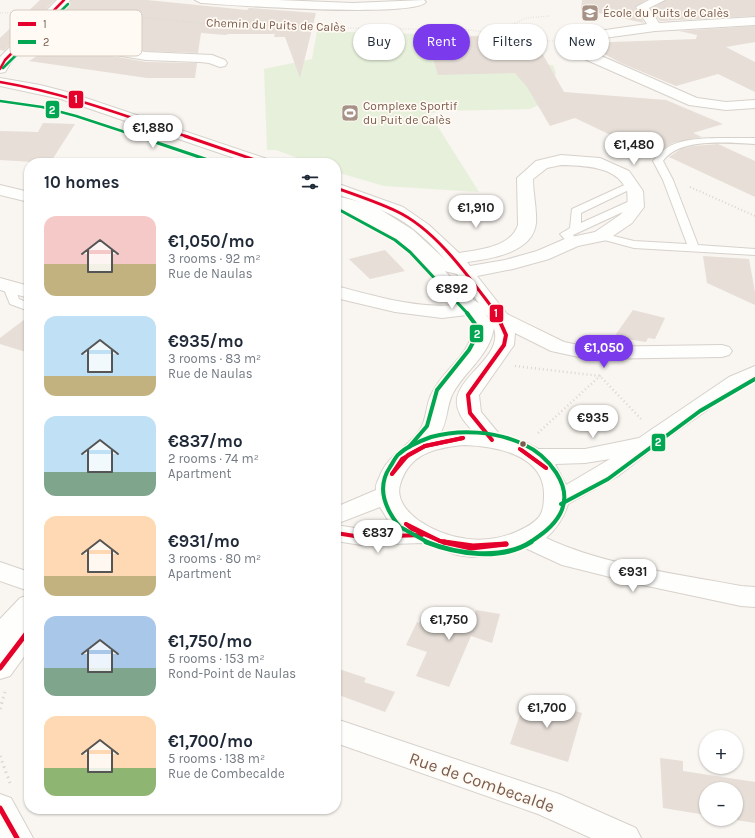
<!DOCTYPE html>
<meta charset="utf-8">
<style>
body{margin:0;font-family:Karla,sans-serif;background:#f6f6f7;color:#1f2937;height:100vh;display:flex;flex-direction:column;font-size:15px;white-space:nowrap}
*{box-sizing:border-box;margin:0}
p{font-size:13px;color:#747a83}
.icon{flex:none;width:22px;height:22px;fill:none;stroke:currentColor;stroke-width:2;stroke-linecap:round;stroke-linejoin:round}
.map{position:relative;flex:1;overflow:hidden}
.panel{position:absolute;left:24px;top:158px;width:317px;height:656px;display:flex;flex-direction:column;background:#fff;border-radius:16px;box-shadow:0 1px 3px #0004}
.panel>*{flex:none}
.top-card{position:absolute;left:353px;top:24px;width:342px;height:36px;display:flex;gap:8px}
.buttons{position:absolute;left:699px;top:730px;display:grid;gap:8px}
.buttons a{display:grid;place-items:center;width:44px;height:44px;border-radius:50%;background:#fff;box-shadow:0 1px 3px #0004;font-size:20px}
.price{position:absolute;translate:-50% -34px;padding:0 9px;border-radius:14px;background:#fff;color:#222;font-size:13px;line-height:26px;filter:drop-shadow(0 1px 2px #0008)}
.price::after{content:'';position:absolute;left:50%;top:24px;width:12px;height:9px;margin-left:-6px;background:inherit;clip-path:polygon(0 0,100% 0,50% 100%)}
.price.current{background:#7c3aed;color:#fff}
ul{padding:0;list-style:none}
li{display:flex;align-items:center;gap:12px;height:100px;padding:0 20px}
li span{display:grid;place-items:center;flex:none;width:112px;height:80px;border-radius:12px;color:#555}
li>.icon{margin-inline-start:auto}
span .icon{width:48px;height:48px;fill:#fffc;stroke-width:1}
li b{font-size:17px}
h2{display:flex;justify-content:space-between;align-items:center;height:48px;padding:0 20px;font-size:17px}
.tag{padding:0 14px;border-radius:18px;background:#fff;box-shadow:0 1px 3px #0004;font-size:14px;line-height:36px}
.tag.current{background:#7c3aed;color:#fff}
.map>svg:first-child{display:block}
</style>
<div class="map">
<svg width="755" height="838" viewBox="0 0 755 838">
<rect width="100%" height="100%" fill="#f9f5f0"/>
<polygon fill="#e7f0db" points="317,31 481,36 507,40 516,44 513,64 553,65 556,73 541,104 530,109 440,111 430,114 479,192 384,186 336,172 336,163 311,163 276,150 267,150 264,69 312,59"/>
<g fill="#e6ded7">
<polygon points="40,0 55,0 4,51 0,50 0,38"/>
<polygon points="71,0 147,0 247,10 249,8 316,13 300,78 285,37 274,37 275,34 228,34 226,35 201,33 198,53 146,51 67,38 38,36"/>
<polygon points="582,0 646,0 635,7 644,23 581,9"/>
<polygon points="666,0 755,0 755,16 660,21 651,9"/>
<polygon points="755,26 755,42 726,47 755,62 755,92 718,74 676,86 621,63 584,43 696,39 697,35 679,31"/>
<polygon points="485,36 505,41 516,41 518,45 537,44 564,92 666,100 723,124 693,133 702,137 673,143 659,152 645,146 638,148 575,118 550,126 527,87 515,73 438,75 427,38"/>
<polygon points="29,46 67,48 146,62 197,63 195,78 147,78 29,61 37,56 21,53"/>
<polygon points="43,123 75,124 50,163 0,160 0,131 38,132"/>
<polygon points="718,144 755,161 755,197 669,157 681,149 693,146"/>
<polygon points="385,250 405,271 370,279 349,259"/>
<polygon points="703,256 749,259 755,292 755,305 707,283"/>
<polygon points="633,310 665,318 655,339 648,338 646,342 614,337"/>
<polygon points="29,316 29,353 0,344 0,338"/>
<polygon points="433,610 474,617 476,610 500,614 492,643 471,636 449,687 416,676 427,652 406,645 417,622 419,623 422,617 430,619"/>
<polygon points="336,668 366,678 364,682 395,692 385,712 336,694"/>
<polygon points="526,697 582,713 568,762 510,744"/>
<polygon points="660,758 683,761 683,771 755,782 755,823 730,819 736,819 736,789 706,789 706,815 663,808"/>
</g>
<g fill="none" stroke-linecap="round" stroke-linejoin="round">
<g stroke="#d7d1cb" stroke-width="2">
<g id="lane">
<path d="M717,138h38v6c-26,-1 -75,-7 -92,17l10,19 25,65 57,4v6l-121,-7 -37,-10 -2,-2 6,-3 33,8 53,3 -24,-64 -10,-19c16,-22 39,-22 64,-23z"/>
<polygon points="631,182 636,185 635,187 581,213 581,223 632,200 640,200 641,202 640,204 573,235 579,242 573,245 569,244 560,234 570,228 572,209"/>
<polygon points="336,196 373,205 413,230 452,266 470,270 472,272 466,276 444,271 405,234 365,209 336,202"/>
<polygon points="9,283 15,287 19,299 29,303 29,311 10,304 3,287"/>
</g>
</g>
<g stroke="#d7d1cb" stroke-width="2">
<g id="street">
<polygon points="57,0 70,0 35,37 67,39 146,52 212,55 225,60 227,63 225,66 220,67 209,63 200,62 146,60 67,47 28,44 11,62 5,72 0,73 0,57"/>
<path d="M195,0h82l76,3 71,-3 2,2c-12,16 -196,3 -225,1z"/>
<polygon points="649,0 665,0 649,8 659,23 755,17 755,25 655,31 582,41 579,44 583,48 697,98 726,102 755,100 755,108 726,110 689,105 573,54 566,44 574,35 578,34 647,24 636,7"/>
<polygon points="0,78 40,85 71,93 270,160 272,163 249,163 61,99 0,86"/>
<path d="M561,155l39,3 29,13 14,20 1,16 -12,16 -25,17 -29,6 -29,13 -36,10 -36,7 30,38 57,28 24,5 134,-2 7,2 3,4 -3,4 -7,2 -134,2 -37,-8 -36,-18 -1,12 -35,50 2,17 19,23 25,7 13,7h47l54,-11 90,-61 26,-11v14l-12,5 -80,56 -45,35 -50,28c-4,14 -11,24 -22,34 57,27 132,36 195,48l14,1v20l-14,-1 -103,-22 -76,-19 -39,-18 -32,9 -20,1 -14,-2 -35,-12 -61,2 -25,-4v-16l25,4 35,-2 -8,-7 -8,-13 -44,17v-17l40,-17c-1,-4 1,-8 3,-12 9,-25 30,-30 42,-50 6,-11 5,-25 11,-35 12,-25 37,-36 42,-66l-7,-12 -25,3 -47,-6 -59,-14v-12c39,10 81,23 121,19l-49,-53 -16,-13 -56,-32v-11c24,6 66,32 85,49 10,10 48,55 58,58 -25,-33 -51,-70 -89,-89 -17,-8 -36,-14 -54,-20v-11l67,24 26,18 30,28c20,-3 52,-6 59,-28l-1,-47 19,-17zM561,165c22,1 56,0 66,26 1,4 0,11 1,15l-8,9 -25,17 -28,6 -30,13 -32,9 -35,6 -3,-4c23,-3 66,-9 69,-39 1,-14 -3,-29 -3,-44l14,-11zM485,313l5,6 3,6zM494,328c11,33 -52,53 -34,86 3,7 9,12 13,18l-34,3c9,-12 7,-29 14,-42 13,-23 36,-37 41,-65zM464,445c30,1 79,9 80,48 0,8 0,17 -5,24 -6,7 -14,11 -23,15 -32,14 -69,8 -98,-12 -11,-8 -22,-21 -18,-35 9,-32 35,-37 64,-40zM610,459l-44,26 -11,-21 30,-1z"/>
<polygon points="0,185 29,192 29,202 0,195"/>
<polygon points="0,278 29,286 29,298 0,290"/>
<polygon points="0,562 29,572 29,591 0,581"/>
<polygon points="29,595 29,650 10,676 0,679 0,619 20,598"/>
<polygon points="336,719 559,794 636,828 641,838 591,838 538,814 336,743"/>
<polygon points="0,794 11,798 33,838 0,838"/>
</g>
</g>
<g stroke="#dcd5d0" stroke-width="1.5" stroke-dasharray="0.5 2" stroke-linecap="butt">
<polyline points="79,11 230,26 471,30 531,41 554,41"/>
<polyline points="0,13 24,12"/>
<polyline points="492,34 526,18 549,16"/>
</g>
<polyline stroke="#dcd5d0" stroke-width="2" stroke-dasharray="1 2.5" stroke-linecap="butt" points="690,187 755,216"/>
<g stroke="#dcd5d0" stroke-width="2.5" stroke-dasharray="1 3" stroke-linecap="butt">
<polyline points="515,366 600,376 642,420"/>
<polyline points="538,433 601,375"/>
</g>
<g stroke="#dcd5d0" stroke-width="3" stroke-dasharray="1.5 4" stroke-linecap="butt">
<polyline points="0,709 5,692"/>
<polyline points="0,756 10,783"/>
</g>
<use href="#lane" fill="#fefefd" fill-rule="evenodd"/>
<use href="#street" fill="#fefefd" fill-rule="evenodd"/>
<g stroke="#fffaf3" stroke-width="4.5">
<g id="bus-1-far3">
<polyline points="0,69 5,60 64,0"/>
<path d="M0,82c65,11 126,34 188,55"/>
</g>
</g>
<g stroke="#fffaf3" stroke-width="5.5">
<g id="bus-1-far2">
<polyline points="185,136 264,163"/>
<path d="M336,188c20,7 41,14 60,23 41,19 74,68 101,103"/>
</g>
</g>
<g stroke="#fffaf3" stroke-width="7">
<g id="bus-1-far1">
<polyline points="492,440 470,413 468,395 504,345 506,335 496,313"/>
<polyline points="425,446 463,438"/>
<polyline points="425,446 463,438"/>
<polyline points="520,449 546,468"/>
<polyline points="520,449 546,468"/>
<polyline points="392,474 402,459 425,446"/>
<polyline points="392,474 408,455 425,446"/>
<polyline points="406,524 440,541"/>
<polyline points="406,524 412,529 440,541"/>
<polyline points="336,533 361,537 422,535"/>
<polyline points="440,541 448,543"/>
<polyline points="440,541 449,543"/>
</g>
</g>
<g stroke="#fffaf3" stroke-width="8">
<g id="bus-1">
<polyline points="444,542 473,546 506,544"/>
<polyline points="444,542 471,548 506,544"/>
<polyline points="0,668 29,630"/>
<polyline points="0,808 17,838"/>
</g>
</g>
<g stroke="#fffaf3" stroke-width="4.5">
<g id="bus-2-far3">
<polyline points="3,68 68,4"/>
<polyline points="0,101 42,107 76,116 140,137"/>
</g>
</g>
<g stroke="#fffaf3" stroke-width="5.5">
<g id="bus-2-far2">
<polyline points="137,136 217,163"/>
<polyline points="336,208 395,240 410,252 468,314"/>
</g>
</g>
<g stroke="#fffaf3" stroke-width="7">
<g id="bus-2-far1">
<polyline points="409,447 427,426 437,390 469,350 476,337 478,328 467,313"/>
<polyline points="561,504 608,479 700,411 755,379"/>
<path d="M400,527c-15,-18 -24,-39 -10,-60 3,-4 5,-10 9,-13 8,-8 21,-13 32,-17 29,-8 64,-6 92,7 24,11 52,42 37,70 -7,13 -19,21 -31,29"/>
<polyline points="402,528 429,543"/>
</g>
</g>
<g stroke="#fffaf3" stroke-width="8">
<path id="bus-2" d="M426,542c31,12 75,19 105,0"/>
</g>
<use href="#bus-1-far3" stroke="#e4002b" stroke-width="2.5"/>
<use href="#bus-1-far2" stroke="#e4002b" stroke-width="3"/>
<use href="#bus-1-far1" stroke="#e4002b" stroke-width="4"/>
<use href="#bus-1" stroke="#e4002b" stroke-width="5"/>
<use href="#bus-2-far3" stroke="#00a651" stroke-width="2.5"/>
<use href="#bus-2-far2" stroke="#00a651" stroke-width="3"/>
<use href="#bus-2-far1" stroke="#00a651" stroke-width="4"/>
<use href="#bus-2" stroke="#00a651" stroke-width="5"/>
</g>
<defs>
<g id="school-square" transform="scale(0.9)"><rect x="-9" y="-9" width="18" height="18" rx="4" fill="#a69286" stroke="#fffaf3"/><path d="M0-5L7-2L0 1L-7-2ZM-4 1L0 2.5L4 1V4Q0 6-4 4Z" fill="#fff"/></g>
<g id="stadium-square" transform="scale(0.9)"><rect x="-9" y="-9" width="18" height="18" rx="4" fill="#a69286" stroke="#fffaf3"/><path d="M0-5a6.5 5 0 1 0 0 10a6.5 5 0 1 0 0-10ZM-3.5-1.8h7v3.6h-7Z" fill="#fff"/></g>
</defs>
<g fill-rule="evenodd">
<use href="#school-square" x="590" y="13"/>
<use href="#stadium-square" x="350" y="113"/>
</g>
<circle fill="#7a5c4d" stroke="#fffaf3" stroke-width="1.5" cx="523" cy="444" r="3.5"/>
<g text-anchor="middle" stroke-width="3.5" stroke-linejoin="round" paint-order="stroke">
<g font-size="12" fill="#7a5c4d" stroke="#fffaf3" text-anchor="start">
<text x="603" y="17">École du Puits de Calès</text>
<text x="363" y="110">Complexe Sportif<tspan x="363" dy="14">du Puit de Calès</tspan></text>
</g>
<g font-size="12" fill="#7a5c4d" stroke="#fffaf3">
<text transform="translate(276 25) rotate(2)" y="4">Chemin du Puits de Calès</text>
</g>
<g font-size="17" fill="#7a5c4d" stroke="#fffaf3">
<text transform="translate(482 782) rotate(19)" y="6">Rue de Combecalde</text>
</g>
</g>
<rect x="10" y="10" width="132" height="46" rx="6" fill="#fffaf3" stroke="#d7cbc1" stroke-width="1"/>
<rect x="18" y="22" width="18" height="4" fill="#e4002b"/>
<rect x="18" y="40" width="18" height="4" fill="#00a651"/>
<g font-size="11" fill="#7a5c4d">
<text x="43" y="28">1</text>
<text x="43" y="46">2</text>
</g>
<g stroke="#fffaf3" stroke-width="1.5">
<rect x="68" y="90" width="16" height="19" rx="4" fill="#e4002b"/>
<rect x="45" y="100" width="15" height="19" rx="4" fill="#00a651"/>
<rect x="489" y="304" width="15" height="19" rx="4" fill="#e4002b"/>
<rect x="469" y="324" width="15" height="19" rx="4" fill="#00a651"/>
<rect x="651" y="433" width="15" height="19" rx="4" fill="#00a651"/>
</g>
<g font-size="11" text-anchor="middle" font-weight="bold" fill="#fff">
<text x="76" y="103">1</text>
<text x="52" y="114">2</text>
<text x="496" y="317">1</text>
<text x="477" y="338">2</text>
<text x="658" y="446">2</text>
</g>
</svg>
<div class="buttons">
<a>+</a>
<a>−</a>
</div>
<b class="price" style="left:153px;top:149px">€1,880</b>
<b class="price" style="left:634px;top:166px">€1,480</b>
<b class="price" style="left:476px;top:229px">€1,910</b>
<b class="price" style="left:452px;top:310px">€892</b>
<b class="price current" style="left:604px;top:369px">€1,050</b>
<b class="price" style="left:593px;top:439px">€935</b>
<b class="price" style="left:378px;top:554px">€837</b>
<b class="price" style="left:633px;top:593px">€931</b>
<b class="price" style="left:449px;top:641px">€1,750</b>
<b class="price" style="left:547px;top:729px">€1,700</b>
<div class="top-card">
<a class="tag">Buy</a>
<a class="tag current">Rent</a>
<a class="tag">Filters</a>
<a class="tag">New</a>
</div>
<section class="panel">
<h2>10 homes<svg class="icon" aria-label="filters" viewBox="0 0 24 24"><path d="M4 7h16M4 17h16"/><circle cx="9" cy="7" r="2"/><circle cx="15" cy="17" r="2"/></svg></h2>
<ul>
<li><span style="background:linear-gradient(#f6c9c9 60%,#c2b280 0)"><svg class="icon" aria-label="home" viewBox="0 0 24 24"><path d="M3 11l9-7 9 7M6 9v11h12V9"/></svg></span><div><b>€1,050/mo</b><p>3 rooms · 92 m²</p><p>Rue de Naulas</p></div></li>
<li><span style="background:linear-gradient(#bfe0f5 75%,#c2b280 0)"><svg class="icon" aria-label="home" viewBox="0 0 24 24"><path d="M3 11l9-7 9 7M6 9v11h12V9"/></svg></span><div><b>€935/mo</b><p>3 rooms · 83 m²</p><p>Rue de Naulas</p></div></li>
<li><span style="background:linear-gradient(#bfe0f5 70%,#7fa58c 0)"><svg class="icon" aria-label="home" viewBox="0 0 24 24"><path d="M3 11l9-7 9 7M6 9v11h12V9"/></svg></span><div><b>€837/mo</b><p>2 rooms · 74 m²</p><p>Apartment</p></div></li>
<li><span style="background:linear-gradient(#ffd9b3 75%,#c2b280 0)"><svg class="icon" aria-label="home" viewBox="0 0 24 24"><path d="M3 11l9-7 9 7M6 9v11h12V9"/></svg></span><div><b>€931/mo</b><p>3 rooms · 80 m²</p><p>Apartment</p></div></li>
<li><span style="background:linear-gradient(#a9c7e8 65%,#7fa58c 0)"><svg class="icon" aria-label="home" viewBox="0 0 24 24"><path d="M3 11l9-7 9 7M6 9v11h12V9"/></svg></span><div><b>€1,750/mo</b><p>5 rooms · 153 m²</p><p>Rond-Point de Naulas</p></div></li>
<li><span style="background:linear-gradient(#ffd9b3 65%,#8fb573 0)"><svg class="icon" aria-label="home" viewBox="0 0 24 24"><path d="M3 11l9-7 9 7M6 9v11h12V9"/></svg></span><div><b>€1,700/mo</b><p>5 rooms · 138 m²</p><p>Rue de Combecalde</p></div></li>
</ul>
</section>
</div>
